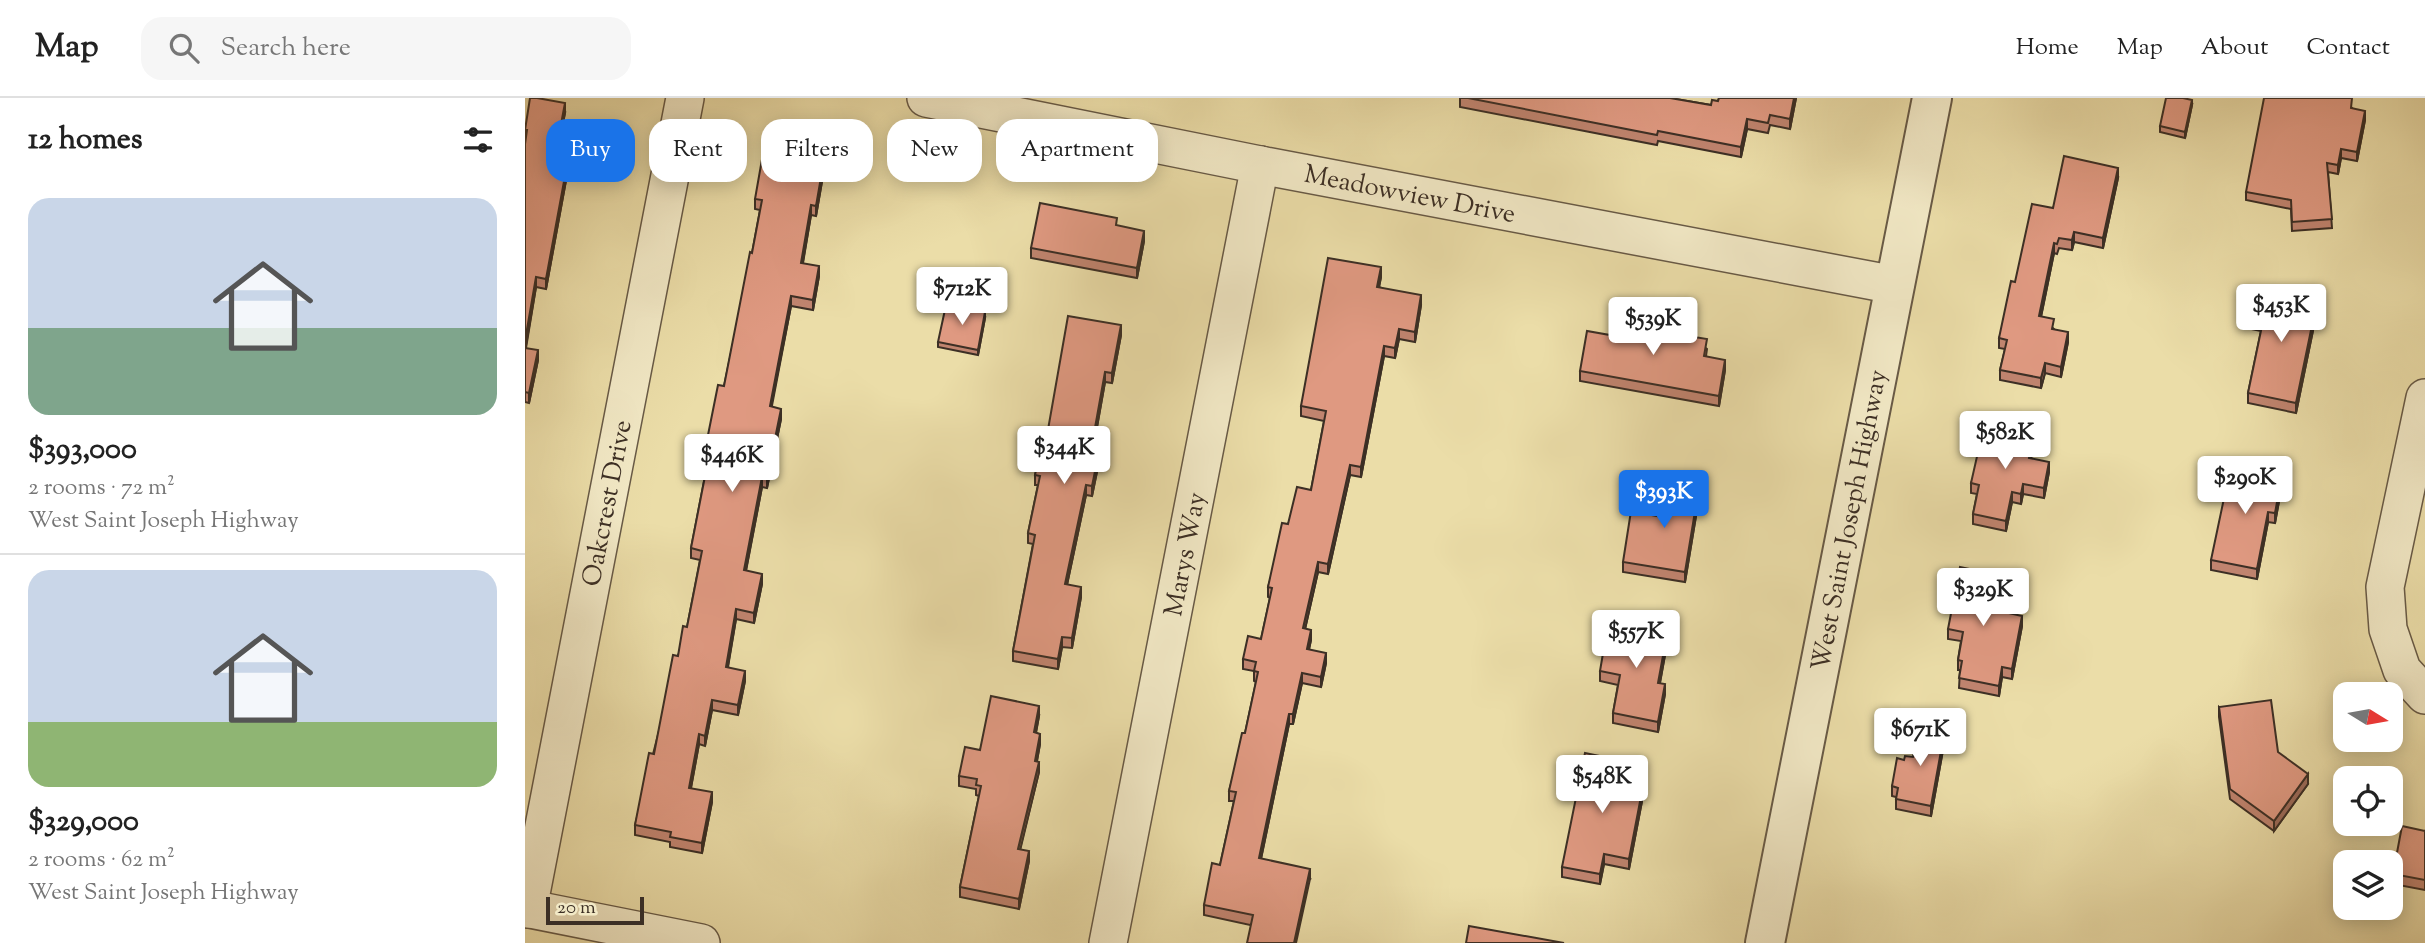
<!DOCTYPE html>
<meta charset="utf-8">
<style>
body{margin:0;font-family:"Sorts Mill Goudy",serif;background:#f6f6f6;color:#222;height:100vh;display:flex;flex-direction:column;font-size:26px;white-space:nowrap}
*{box-sizing:border-box;margin:0}
p{font-size:23px;color:#767676}
.icon{flex:none;width:38px;height:38px;fill:none;stroke:currentColor;stroke-width:2;stroke-linecap:round;stroke-linejoin:round}
.map{position:relative;flex:1;overflow:hidden}
.sheet{display:flex;flex-direction:column;background:#fff;width:525px}
.sheet>*{flex:none}
.hud{position:absolute;left:21px;top:21px;width:665px;height:63px;display:flex;gap:14px}
.needle{width:46px;rotate:101deg}
.tools{position:absolute;left:1808px;top:584px;display:grid;gap:14px}
.tools a{display:grid;place-items:center;width:70px;height:70px;border-radius:14px;background:#fff;box-shadow:0 4px 18px #0003;font-size:35px}
.scale{position:absolute;left:21px;bottom:18px;width:98px;box-sizing:border-box;padding-left:7px;border:4px solid #3c2f25;border-top:0;font-size:19px;line-height:24px;white-space:nowrap;color:#3c2f25;-webkit-text-stroke:5px #f2e9c6;paint-order:stroke}
.price{position:absolute;translate:-50% -60px;padding:0 16px;border-radius:7px;background:#fff;color:#222;font-size:23px;line-height:46px;filter:drop-shadow(0 2px 4px #0008)}
.price::after{content:'';position:absolute;left:50%;top:42px;width:21px;height:16px;margin-left:-10px;background:inherit;clip-path:polygon(0 0,100% 0,50% 100%)}
.price.current{background:#1a73e8;color:#fff}
ul{padding:0;list-style:none}
li{display:grid;align-content:center;gap:14px;height:371px;padding:0 28px}
li+li{border-top:2px solid #e0e0e0}
li span{display:grid;place-items:center;height:217px;border-radius:21px;color:#555}
li>.icon{margin-inline-start:auto}
span .icon{width:126px;height:126px;fill:#fffc;stroke-width:1}
li b{font-size:30px}
h2{display:flex;justify-content:space-between;align-items:center;height:84px;padding:0 28px;font-size:30px}
.pill{padding:0 24px;border-radius:21px;background:#fff;box-shadow:0 4px 18px #0003;font-size:24px;line-height:63px}
.pill.current{background:#1a73e8;color:#fff}
header{display:flex;align-items:center;gap:42px;box-sizing:border-box;height:98px;padding:0 35px;background:#fff;border-bottom:2px solid #e0e0e0}
header strong{font-size:33px}
nav{display:flex;gap:38px;margin-inline-start:auto;font-size:24px}
.search{width:490px;height:63px;background:#f6f6f6;display:flex;align-items:center;gap:18px;box-sizing:border-box;padding:0 24px;border-radius:21px;color:#767676;font-size:26px}
main{display:flex;flex:1;min-height:0}
.map>svg:first-child{display:block}
</style>
<header>
<strong>Map</strong>
<div class="search"><svg class="icon" aria-label="search" viewBox="0 0 24 24"><circle cx="10" cy="10" r="6"/><path d="M15 15l6 6"/></svg>Search here</div>
<nav><a>Home</a><a>Map</a><a>About</a><a>Contact</a></nav>
</header>
<main>
<section class="sheet">
<h2>12 homes<svg class="icon" aria-label="filters" viewBox="0 0 24 24"><path d="M4 7h16M4 17h16"/><circle cx="9" cy="7" r="2"/><circle cx="15" cy="17" r="2"/></svg></h2>
<ul>
<li><span style="background:linear-gradient(#c9d6e8 60%,#7fa58c 0)"><svg class="icon" aria-label="home" viewBox="0 0 24 24"><path d="M3 11l9-7 9 7M6 9v11h12V9"/></svg></span><div><b>$393,000</b><p>2 rooms · 72 m²</p><p>West Saint Joseph Highway</p></div></li>
<li><span style="background:linear-gradient(#c9d6e8 70%,#8fb573 0)"><svg class="icon" aria-label="home" viewBox="0 0 24 24"><path d="M3 11l9-7 9 7M6 9v11h12V9"/></svg></span><div><b>$329,000</b><p>2 rooms · 62 m²</p><p>West Saint Joseph Highway</p></div></li>
</ul>
</section>
<div class="map">
<svg width="1900" height="845" viewBox="0 0 1900 845">
<rect width="100%" height="100%" fill="#ebdda8"/>
<filter id="stains"><feTurbulence type="fractalNoise" baseFrequency=".00286" numOctaves="4"/><feColorMatrix values="0 0 0 0 .2 0 0 0 0 .09 0 0 0 0 .02 0 0 0 .5 -.17"/></filter>
<radialGradient id="worn" r=".72"><stop offset=".6" stop-color="#630" stop-opacity="0"/><stop offset="1" stop-color="#630" stop-opacity=".3"/></radialGradient>
<g fill="none" stroke-linecap="round" stroke-linejoin="round">
<g stroke="#685a46" stroke-width="40">
<g id="minor">
<polyline points="401,0 735,67 1370,187"/>
<polyline points="1900,300 1860,489 1863,531 1877,572 1900,597"/>
<polyline points="0,810 176,845"/>
<polyline points="3,811 160,0"/>
<polyline points="583,845 735,67"/>
</g>
</g>
<g stroke="#685a46" stroke-width="42">
<polyline id="tertiary" points="1240,845 1407,0"/>
</g>
<use href="#minor" stroke="#f2e9c6" stroke-width="37"/>
<use href="#tertiary" stroke="#f2e9c6" stroke-width="38"/>
</g>
<g fill="#c0846f" stroke="#3c2f25" stroke-width="2">
<polygon points="935,0 1145,0 1186,7 1193,3 1194,0 1271,0 1265,31 1245,27 1243,35 1222,31 1216,59 1133,43 1132,47 935,9"/>
<polygon points="1667,7 1660,40 1635,34 1635,28"/>
<polygon points="1827,10 1840,22 1832,63 1816,60 1813,76 1803,74 1807,130 1767,133 1766,111 1721,102 1721,94"/>
<polygon points="40,15 35,37 47,50 21,191 11,189 1,250 13,262 4,305 0,304 0,32"/>
<polygon points="299,72 291,118 286,117 278,165 294,178 288,212 266,208 246,309 256,321 242,390 237,389 221,473 237,486 229,525 211,521 203,569 220,583 213,617 187,612 180,648 174,646 166,690 187,704 177,755 145,749 145,744 110,737 110,727 153,558 162,529 175,462 166,460 166,450 180,378 177,377 177,367 199,288 227,155 235,112 230,111 230,101"/>
<polygon points="1593,80 1578,150 1549,144 1547,152 1534,150 1532,156 1529,155 1516,219 1543,244 1536,279 1520,275 1516,290 1475,282 1475,272 1480,251 1474,250 1474,240 1528,110"/>
<polygon points="592,128 619,143 612,180 506,160 506,150"/>
<polygon points="856,179 854,189 896,207 890,244 874,241 870,260 859,258 836,379 825,377 803,476 793,474 780,531 786,542 784,551 801,565 796,589 777,585 768,626 764,626 736,761 785,781 725,827 679,817 679,807 695,767 709,703 704,703 704,693 720,635 731,584 729,583 729,573 718,571 718,561 736,541 745,500 743,499 743,489 763,426 786,392 799,323 776,318 776,308"/>
<polygon points="1792,213 1771,315 1723,305 1723,295 1736,233 1726,231 1726,221"/>
<polygon points="460,220 453,257 413,249 413,244"/>
<polygon points="596,237 587,285 580,284 568,352 574,364 567,398 561,397 542,487 556,499 547,550 537,549 533,571 488,563 488,553 508,446 503,445 503,435 513,387 510,387 510,377 521,343"/>
<polygon points="1085,237 1164,238 1182,251 1181,258 1200,272 1194,308 1055,283 1055,273"/>
<polygon points="1509,346 1506,361 1524,374 1519,400 1498,396 1496,406 1487,404 1481,433 1448,426 1448,416 1452,396 1446,395 1446,385 1460,355"/>
<polygon points="1757,387 1750,425 1743,424 1732,481 1686,472 1686,462"/>
<polygon points="1174,400 1160,484 1098,474 1098,464 1132,418"/>
<polygon points="1473,487 1468,512 1497,528 1487,581 1477,579 1474,598 1434,590 1435,572 1433,572 1433,562 1436,543 1423,541 1423,531"/>
<polygon points="1142,546 1135,585 1140,596 1133,634 1088,625 1088,615 1093,587 1075,583 1075,573"/>
<polygon points="1694,609 1783,686 1749,733 1705,701 1694,619"/>
<polygon points="514,618 511,635 515,646 512,663 514,674 495,751 504,763 494,811 435,799 435,789 454,698 451,697 451,691 434,688 434,678 455,652"/>
<polygon points="1420,641 1406,718 1371,711 1371,699 1367,698 1367,688 1379,662 1388,659"/>
<polygon points="1099,673 1097,684 1118,698 1104,771 1079,766 1075,786 1037,779 1037,769"/>
<polygon points="1900,733 1900,792 1868,786 1868,776"/>
</g>
<g fill="#9c6b5a" stroke="#3c2f25" stroke-width="2">
<polygon points="1269,0 1271,0 1265,31 1265,21"/>
<polygon points="1667,2 1667,7 1660,40 1660,34"/>
<polygon points="40,5 40,15 34,47 34,37"/>
<polygon points="1840,13 1840,22 1832,63 1832,54"/>
<polygon points="1222,21 1222,31 1216,59 1216,49"/>
<polygon points="47,40 47,50 21,191 21,181"/>
<polygon points="1816,51 1816,60 1813,76 1813,67"/>
<polygon points="299,62 299,72 291,118 291,108"/>
<polygon points="1593,70 1593,80 1578,150 1578,140"/>
<polygon points="286,107 286,117 276,175 276,165"/>
<polygon points="619,133 619,143 612,180 612,170"/>
<polygon points="1549,134 1549,144 1547,152 1547,142"/>
<polygon points="1529,145 1529,155 1514,228 1514,218"/>
<polygon points="294,168 294,178 288,212 288,202"/>
<polygon points="856,169 856,179 852,199 852,189"/>
<polygon points="11,179 11,189 0,253 0,243"/>
<polygon points="896,197 896,207 890,244 890,234"/>
<polygon points="266,198 266,208 245,318 245,308"/>
<polygon points="1792,203 1792,213 1771,315 1771,305"/>
<polygon points="460,214 460,220 453,257 453,252"/>
<polygon points="596,227 596,237 587,285 587,275"/>
<polygon points="874,231 874,241 870,260 870,250"/>
<polygon points="1543,234 1543,244 1536,279 1536,269"/>
<polygon points="859,248 859,258 836,379 836,369"/>
<polygon points="13,252 13,262 4,305 4,295"/>
<polygon points="1200,262 1200,272 1194,308 1194,298"/>
<polygon points="1520,265 1520,275 1516,290 1516,280"/>
<polygon points="580,274 580,284 566,362 566,352"/>
<polygon points="256,311 256,321 242,390 242,380"/>
<polygon points="1509,336 1509,346 1504,370 1504,360"/>
<polygon points="574,354 574,364 567,398 567,388"/>
<polygon points="1524,364 1524,374 1519,400 1519,390"/>
<polygon points="825,367 825,377 803,476 803,466"/>
<polygon points="1757,377 1757,387 1750,425 1750,415"/>
<polygon points="237,379 237,389 219,482 219,472"/>
<polygon points="1498,386 1498,396 1496,406 1496,396"/>
<polygon points="561,387 561,397 540,496 540,486"/>
<polygon points="1174,389 1174,400 1160,484 1160,474"/>
<polygon points="1487,394 1487,404 1481,433 1481,423"/>
<polygon points="1743,414 1743,424 1732,481 1732,471"/>
<polygon points="793,464 793,474 778,540 778,530"/>
<polygon points="237,476 237,486 229,525 229,515"/>
<polygon points="1473,477 1473,487 1466,521 1466,511"/>
<polygon points="556,489 556,499 547,550 547,540"/>
<polygon points="211,511 211,521 201,579 201,569"/>
<polygon points="1497,518 1497,528 1487,581 1487,571"/>
<polygon points="786,532 786,542 782,561 782,551"/>
<polygon points="1142,536 1142,546 1133,595 1133,585"/>
<polygon points="537,539 537,549 533,571 533,561"/>
<polygon points="801,555 801,565 796,589 796,579"/>
<polygon points="1477,569 1477,579 1474,598 1474,588"/>
<polygon points="220,573 220,583 213,617 213,607"/>
<polygon points="777,575 777,585 768,626 768,616"/>
<polygon points="1140,586 1140,596 1133,634 1133,624"/>
<polygon points="187,602 187,612 180,648 180,638"/>
<polygon points="514,608 514,618 509,644 509,634"/>
<polygon points="764,616 764,626 734,770 734,760"/>
<polygon points="1420,631 1420,641 1406,718 1406,708"/>
<polygon points="174,636 174,646 164,700 164,690"/>
<polygon points="515,636 515,646 510,673 510,663"/>
<polygon points="1099,663 1099,673 1095,693 1095,683"/>
<polygon points="514,664 514,674 493,761 493,751"/>
<polygon points="1783,676 1783,686 1749,733 1749,723"/>
<polygon points="1118,688 1118,698 1104,771 1104,761"/>
<polygon points="187,694 187,704 177,755 177,745"/>
<polygon points="504,753 504,763 494,811 494,801"/>
<polygon points="1079,756 1079,766 1075,786 1075,776"/>
<polygon points="785,771 785,781 771,845 769,845"/>
</g>
<g fill="#df9981" stroke="#3c2f25" stroke-width="2">
<polygon points="5,0 12,0 40,5 34,37 47,40 21,181 11,179 0,243 0,46 2,32 0,32"/>
<polygon points="943,0 1145,0 1186,7 1187,2 1193,3 1194,0 1269,0 1265,21 1245,17 1243,25 1222,21 1216,49 1133,33 1132,37"/>
<polygon points="1641,0 1658,0 1667,2 1660,34 1635,28"/>
<polygon points="1739,0 1827,0 1826,10 1840,13 1832,54 1816,51 1813,67 1802,65 1807,121 1767,124 1766,102 1721,94"/>
<polygon points="239,50 299,62 291,108 286,107 276,165 294,168 288,202 266,198 245,308 256,311 242,380 237,379 219,472 237,476 229,515 211,511 201,569 220,573 213,607 187,602 180,638 174,636 164,690 187,694 177,745 145,739 146,734 110,727 124,655 129,656 148,557 153,558 158,528 162,529 177,453 166,450 182,368 177,367 193,287 199,288 225,154 227,155 237,102 230,101"/>
<polygon points="1539,58 1593,70 1578,140 1549,134 1547,142 1534,140 1532,146 1529,145 1514,218 1529,221 1527,231 1543,234 1536,269 1520,265 1516,280 1475,272 1482,242 1474,240 1486,183 1490,184 1507,106 1528,110"/>
<polygon points="515,105 592,120 591,127 619,133 612,170 506,150"/>
<polygon points="803,160 856,169 852,189 896,197 890,234 874,231 870,250 859,248 836,369 825,367 803,466 793,464 778,530 786,532 782,551 801,555 796,579 777,575 768,616 764,616 734,760 785,771 769,845 722,845 728,817 679,807 687,765 695,767 711,694 704,693 717,635 720,635 733,574 729,573 731,564 718,561 723,538 736,541 747,490 743,489 757,425 763,426 772,389 786,392 801,313 776,308"/>
<polygon points="1732,190 1792,203 1771,305 1723,295 1738,223 1726,221"/>
<polygon points="421,207 460,214 453,252 413,244"/>
<polygon points="543,218 596,227 587,275 580,274 566,352 574,354 567,388 561,387 540,486 556,489 547,540 537,539 533,561 488,553 510,437 503,435 515,378 510,377 517,342 521,343"/>
<polygon points="1110,222 1164,232 1163,238 1182,241 1179,258 1200,262 1194,298 1055,273 1062,233 1085,237 1087,223 1109,227"/>
<polygon points="0,250 13,252 4,295 0,294"/>
<polygon points="1466,327 1509,336 1504,360 1524,364 1519,390 1498,386 1496,396 1487,394 1481,423 1448,416 1454,387 1446,385 1453,354 1460,355"/>
<polygon points="1706,367 1757,377 1750,415 1743,414 1732,471 1686,462"/>
<polygon points="1137,383 1174,389 1160,474 1098,464 1106,413 1132,418"/>
<polygon points="1435,469 1473,477 1466,511 1497,518 1487,571 1477,569 1474,588 1434,580 1437,563 1433,562 1438,534 1423,531"/>
<polygon points="1083,526 1142,536 1133,585 1140,586 1133,624 1088,615 1095,577 1075,573"/>
<polygon points="466,598 514,608 509,634 515,636 510,663 514,664 493,751 504,753 494,801 435,789 456,688 451,687 452,681 434,678 440,649 455,652"/>
<polygon points="1746,602 1753,654 1783,676 1749,723 1705,691 1694,609"/>
<polygon points="1394,626 1420,631 1406,708 1371,701 1373,690 1367,688 1372,660 1379,662 1380,658 1388,659"/>
<polygon points="1060,655 1099,663 1095,683 1118,688 1104,761 1079,756 1075,776 1037,769"/>
<polygon points="1877,728 1900,733 1900,782 1868,776"/>
<polygon points="944,828 1039,845 941,845"/>
</g>
<g text-anchor="middle" stroke-width="5" stroke-linejoin="round" paint-order="stroke">
<g font-size="26" fill="#3c2f25" stroke="#f2e9c6">
<text transform="translate(885 95) rotate(11)" y="9">Meadowview Drive</text>
<text transform="translate(81 405) rotate(-79)" y="9">Oakcrest Drive</text>
<text transform="translate(1323 422) rotate(-79)" y="9">West Saint Joseph Highway</text>
<text transform="translate(659 456) rotate(-79)" y="9">Marys Way</text>
</g>
</g>
<rect width="100%" height="100%" filter="url(#stains)"/>
<rect width="100%" height="100%" fill="url(#worn)"/>
</svg>
<div class="tools">
<a><svg class="needle" viewBox="-14 -14 28 28"><path d="M0-13l5 13h-10z" fill="#e53935"/><path d="M0 13l5-13h-10z" fill="#767676"/></svg></a>
<a><svg class="icon" aria-label="locate" viewBox="0 0 24 24"><circle cx="12" cy="12" r="6"/><path d="M12 2v4M12 18v4M2 12h4M18 12h4"/></svg></a>
<a><svg class="icon" aria-label="layers" viewBox="0 0 24 24"><path d="M12 4l9 5-9 5-9-5zM3 14l9 5 9-5"/></svg></a>
</div>
<div class="scale">20 m</div>
<b class="price" style="left:437px;top:229px">$712K</b>
<b class="price" style="left:1756px;top:246px">$453K</b>
<b class="price" style="left:1128px;top:259px">$539K</b>
<b class="price" style="left:1480px;top:373px">$582K</b>
<b class="price" style="left:539px;top:388px">$344K</b>
<b class="price" style="left:207px;top:396px">$446K</b>
<b class="price" style="left:1720px;top:418px">$290K</b>
<b class="price current" style="left:1139px;top:432px">$393K</b>
<b class="price" style="left:1458px;top:530px">$329K</b>
<b class="price" style="left:1111px;top:572px">$557K</b>
<b class="price" style="left:1395px;top:670px">$671K</b>
<b class="price" style="left:1077px;top:717px">$548K</b>
<div class="hud">
<a class="pill current">Buy</a>
<a class="pill">Rent</a>
<a class="pill">Filters</a>
<a class="pill">New</a>
<a class="pill">Apartment</a>
</div>
</div>
</main>
